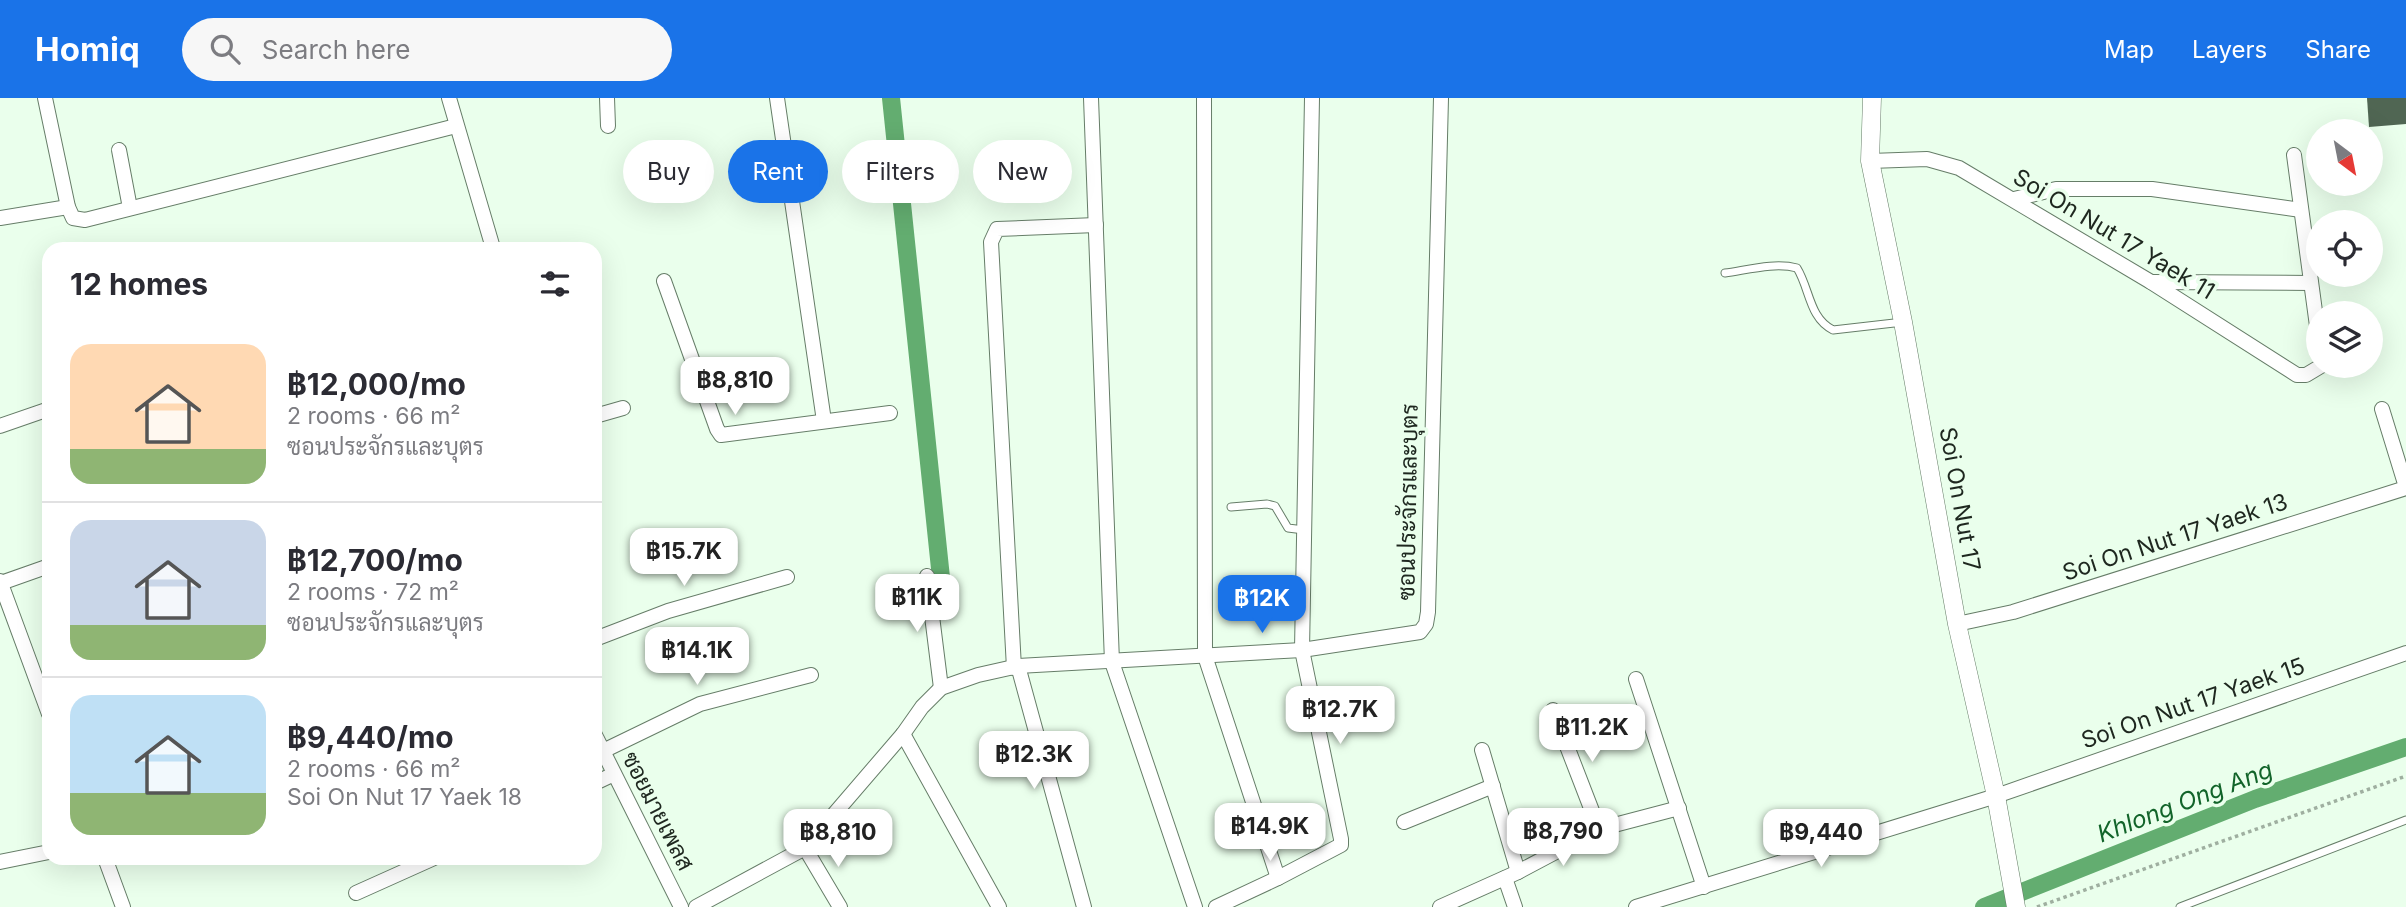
<!DOCTYPE html>
<meta charset="utf-8">
<style>
body{margin:0;font-family:Inter,Sarabun,sans-serif;background:#f7f7f7;color:#2b2b33;height:100vh;display:flex;flex-direction:column;font-size:26px;white-space:nowrap}
*{box-sizing:border-box;margin:0}
p{font-size:23px;color:#7c7c81}
.icon{flex:none;width:38px;height:38px;fill:none;stroke:currentColor;stroke-width:2;stroke-linecap:round;stroke-linejoin:round}
.map{position:relative;flex:1;overflow:hidden}
.details{position:absolute;left:42px;top:144px;width:560px;height:623px;display:flex;flex-direction:column;background:#fff;border-radius:21px;box-shadow:0 7px 28px #0002}
.details>*{flex:none}
.hud{position:absolute;left:623px;top:42px;width:665px;height:63px;display:flex;gap:14px}
.needle{width:46px;rotate:148deg}
.controls{position:absolute;left:2306px;top:21px;display:grid;gap:14px}
.controls a{display:grid;place-items:center;width:77px;height:77px;border-radius:50%;background:#fff;box-shadow:0 7px 28px #0002;font-size:35px}
.price{position:absolute;translate:-50% -60px;padding:0 16px;border-radius:14px;background:#fff;color:#222;font-size:23px;line-height:46px;filter:drop-shadow(0 2px 4px #0008)}
.price::after{content:'';position:absolute;left:50%;top:42px;width:21px;height:16px;margin-left:-10px;background:inherit;clip-path:polygon(0 0,100% 0,50% 100%)}
.price.active{background:#1a73e8;color:#fff}
ul{padding:0;list-style:none}
li{display:flex;align-items:center;gap:21px;height:175px;padding:0 28px}
li+li{border-top:2px solid #e1e1e2}
li span{display:grid;place-items:center;flex:none;width:196px;height:140px;border-radius:21px;color:#555}
li>.icon{margin-inline-start:auto}
span .icon{width:84px;height:84px;fill:#fffc;stroke-width:1}
li b{font-size:30px}
h2{display:flex;justify-content:space-between;align-items:center;height:84px;padding:0 28px;font-size:30px}
.chip{padding:0 24px;border-radius:32px;background:#fff;box-shadow:0 7px 28px #0002;font-size:24px;line-height:63px}
.chip.active{background:#1a73e8;color:#fff}
header{display:flex;align-items:center;gap:42px;box-sizing:border-box;height:98px;padding:0 35px;background:#1a73e8;color:#fff}
header strong{font-size:33px}
nav{display:flex;gap:38px;margin-inline-start:auto;font-size:24px}
.search{width:490px;height:63px;background:#f7f7f7;display:flex;align-items:center;gap:18px;box-sizing:border-box;padding:0 24px;border-radius:38px;color:#7c7c81;font-size:26px}
.map>svg:first-child{display:block}
</style>
<header>
<strong>Homiq</strong>
<div class="search"><svg class="icon" aria-label="search" viewBox="0 0 24 24"><circle cx="10" cy="10" r="6"/><path d="M15 15l6 6"/></svg>Search here</div>
<nav><a>Map</a><a>Layers</a><a>Share</a></nav>
</header>
<div class="map">
<svg width="2406" height="809" viewBox="0 0 2406 809">
<rect width="100%" height="100%" fill="#eaffec"/>
<g fill="none" stroke-linecap="round" stroke-linejoin="round">
<g stroke="#63ad70" stroke-width="18">
<polyline points="891,0 943,499"/>
<polyline points="1984,809 2255,701 2406,649"/>
</g>
</g>
<polygon fill="#506653" points="2367,0 2406,0 2406,26 2369,29"/>
<g fill="none" stroke-linecap="round" stroke-linejoin="round">
<g stroke="#667d68" stroke-width="9">
<g id="service">
<path d="M1725,175c22,-3 50,-11 72,-5 13,21 12,50 36,62l70,-8"/>
<polyline points="1231,409 1267,406 1275,408 1288,430 1304,432"/>
<polyline points="2180,809 2406,722"/>
</g>
</g>
<g stroke="#667d68" stroke-width="16">
<g id="minor">
<polyline points="45,0 68,109 73,120 85,122 456,28"/>
<polyline points="449,0 493,150"/>
<polyline points="607,0 608,28"/>
<polyline points="777,0 824,323"/>
<polyline points="1091,0 1112,564 1195,809"/>
<polyline points="1204,0 1205,558 1278,780"/>
<polyline points="119,52 130,110"/>
<polyline points="2294,57 2319,243"/>
<polyline points="1870,63 1927,61 1959,70 2151,184 2297,277 2306,277 2321,268"/>
<polyline points="2014,101 2056,91 2152,91 2301,112"/>
<polyline points="0,120 68,109"/>
<polyline points="664,183 717,331 721,337 890,315"/>
<polyline points="2151,184 2311,185"/>
<polyline points="2382,311 2406,389"/>
<polyline points="595,318 623,310"/>
<polyline points="0,328 49,311"/>
<polyline points="927,478 941,590"/>
<polyline points="0,483 49,616"/>
<polyline points="1,485 49,468"/>
<polyline points="1957,526 2013,514 2406,390"/>
<polyline points="595,541 668,513 787,479"/>
<polyline points="1018,568 1084,809"/>
<polyline points="1014,570 991,144 997,131 1096,127"/>
<polyline points="1636,581 1704,789"/>
<polyline points="1553,612 1599,731"/>
<polyline points="903,636 999,809"/>
<polyline points="595,637 681,809"/>
<polyline points="1482,652 1518,774"/>
<polyline points="603,653 700,606 811,577"/>
<polyline points="595,685 614,676"/>
<polyline points="1404,724 1493,688"/>
<polyline points="805,750 840,809"/>
<polyline points="105,760 123,809"/>
<polyline points="0,764 49,754"/>
<polyline points="1505,780 1515,809"/>
<polyline points="356,795 434,760"/>
<polyline points="696,809 805,750 903,636 922,609 941,590 978,577 1018,568 1302,552 1420,534 1426,526 1428,514 1441,0"/>
<polyline points="1216,809 1278,780 1341,747 1341,741 1302,552 1312,0"/>
<polyline points="1440,809 1518,774 1599,731 1679,710"/>
<polyline points="1636,809 1996,698 2406,555"/>
</g>
</g>
<g stroke="#667d68" stroke-width="19">
<polyline id="tertiary" points="1872,0 1870,63 1903,224 1957,526 1996,698 2016,809"/>
</g>
<polyline stroke="#9fafa0" stroke-width="3.5" stroke-dasharray="3.5 3.5" stroke-linecap="butt" points="2037,809 2406,678"/>
<use href="#service" stroke="#fff" stroke-width="7"/>
<use href="#minor" stroke="#fff" stroke-width="14"/>
<use href="#tertiary" stroke="#fff" stroke-width="18"/>
</g>
<g text-anchor="middle" stroke-width="7" stroke-linejoin="round" paint-order="stroke">
<g font-size="23" fill="#1e271f" stroke="#eaffec">
<text transform="translate(2114 136) rotate(31)" y="8">Soi On Nut 17 Yaek 11</text>
<text transform="translate(1960 401) rotate(80)" y="8">Soi On Nut 17</text>
<text transform="translate(1408 404) rotate(-89)" y="8">ซอนประจักรและบุตร</text>
<text transform="translate(2175 439) rotate(-18)" y="8">Soi On Nut 17 Yaek 13</text>
<text transform="translate(2193 605) rotate(-19)" y="8">Soi On Nut 17 Yaek 15</text>
<text transform="translate(658 713) rotate(63)" y="8">ซอยมายเพลส</text>
</g>
<g font-size="24" font-style="italic" fill="#12642a" stroke="#eaffec">
<text transform="translate(2185 704) rotate(-21)" y="8">Khlong Ong Ang</text>
</g>
</g>
</svg>
<div class="controls">
<a><svg class="needle" viewBox="-14 -14 28 28"><path d="M0-13l5 13h-10z" fill="#e53935"/><path d="M0 13l5-13h-10z" fill="#7c7c81"/></svg></a>
<a><svg class="icon" aria-label="locate" viewBox="0 0 24 24"><circle cx="12" cy="12" r="6"/><path d="M12 2v4M12 18v4M2 12h4M18 12h4"/></svg></a>
<a><svg class="icon" aria-label="layers" viewBox="0 0 24 24"><path d="M12 4l9 5-9 5-9-5zM3 14l9 5 9-5"/></svg></a>
</div>
<b class="price" style="left:735px;top:319px">฿8,810</b>
<b class="price" style="left:684px;top:490px">฿15.7K</b>
<b class="price" style="left:917px;top:536px">฿11K</b>
<b class="price active" style="left:1262px;top:537px">฿12K</b>
<b class="price" style="left:697px;top:589px">฿14.1K</b>
<b class="price" style="left:1340px;top:648px">฿12.7K</b>
<b class="price" style="left:1592px;top:666px">฿11.2K</b>
<b class="price" style="left:1034px;top:693px">฿12.3K</b>
<b class="price" style="left:1270px;top:765px">฿14.9K</b>
<b class="price" style="left:1563px;top:770px">฿8,790</b>
<b class="price" style="left:838px;top:771px">฿8,810</b>
<b class="price" style="left:1821px;top:771px">฿9,440</b>
<div class="hud">
<a class="chip">Buy</a>
<a class="chip active">Rent</a>
<a class="chip">Filters</a>
<a class="chip">New</a>
</div>
<section class="details">
<h2>12 homes<svg class="icon" aria-label="filters" viewBox="0 0 24 24"><path d="M4 7h16M4 17h16"/><circle cx="9" cy="7" r="2"/><circle cx="15" cy="17" r="2"/></svg></h2>
<ul>
<li><span style="background:linear-gradient(#ffd9b3 75%,#8fb573 0)"><svg class="icon" aria-label="home" viewBox="0 0 24 24"><path d="M3 11l9-7 9 7M6 9v11h12V9"/></svg></span><div><b>฿12,000/mo</b><p>2 rooms · 66 m²</p><p>ซอนประจักรและบุตร</p></div></li>
<li><span style="background:linear-gradient(#c9d6e8 75%,#8fb573 0)"><svg class="icon" aria-label="home" viewBox="0 0 24 24"><path d="M3 11l9-7 9 7M6 9v11h12V9"/></svg></span><div><b>฿12,700/mo</b><p>2 rooms · 72 m²</p><p>ซอนประจักรและบุตร</p></div></li>
<li><span style="background:linear-gradient(#bfe0f5 70%,#8fb573 0)"><svg class="icon" aria-label="home" viewBox="0 0 24 24"><path d="M3 11l9-7 9 7M6 9v11h12V9"/></svg></span><div><b>฿9,440/mo</b><p>2 rooms · 66 m²</p><p>Soi On Nut 17 Yaek 18</p></div></li>
</ul>
</section>
</div>
